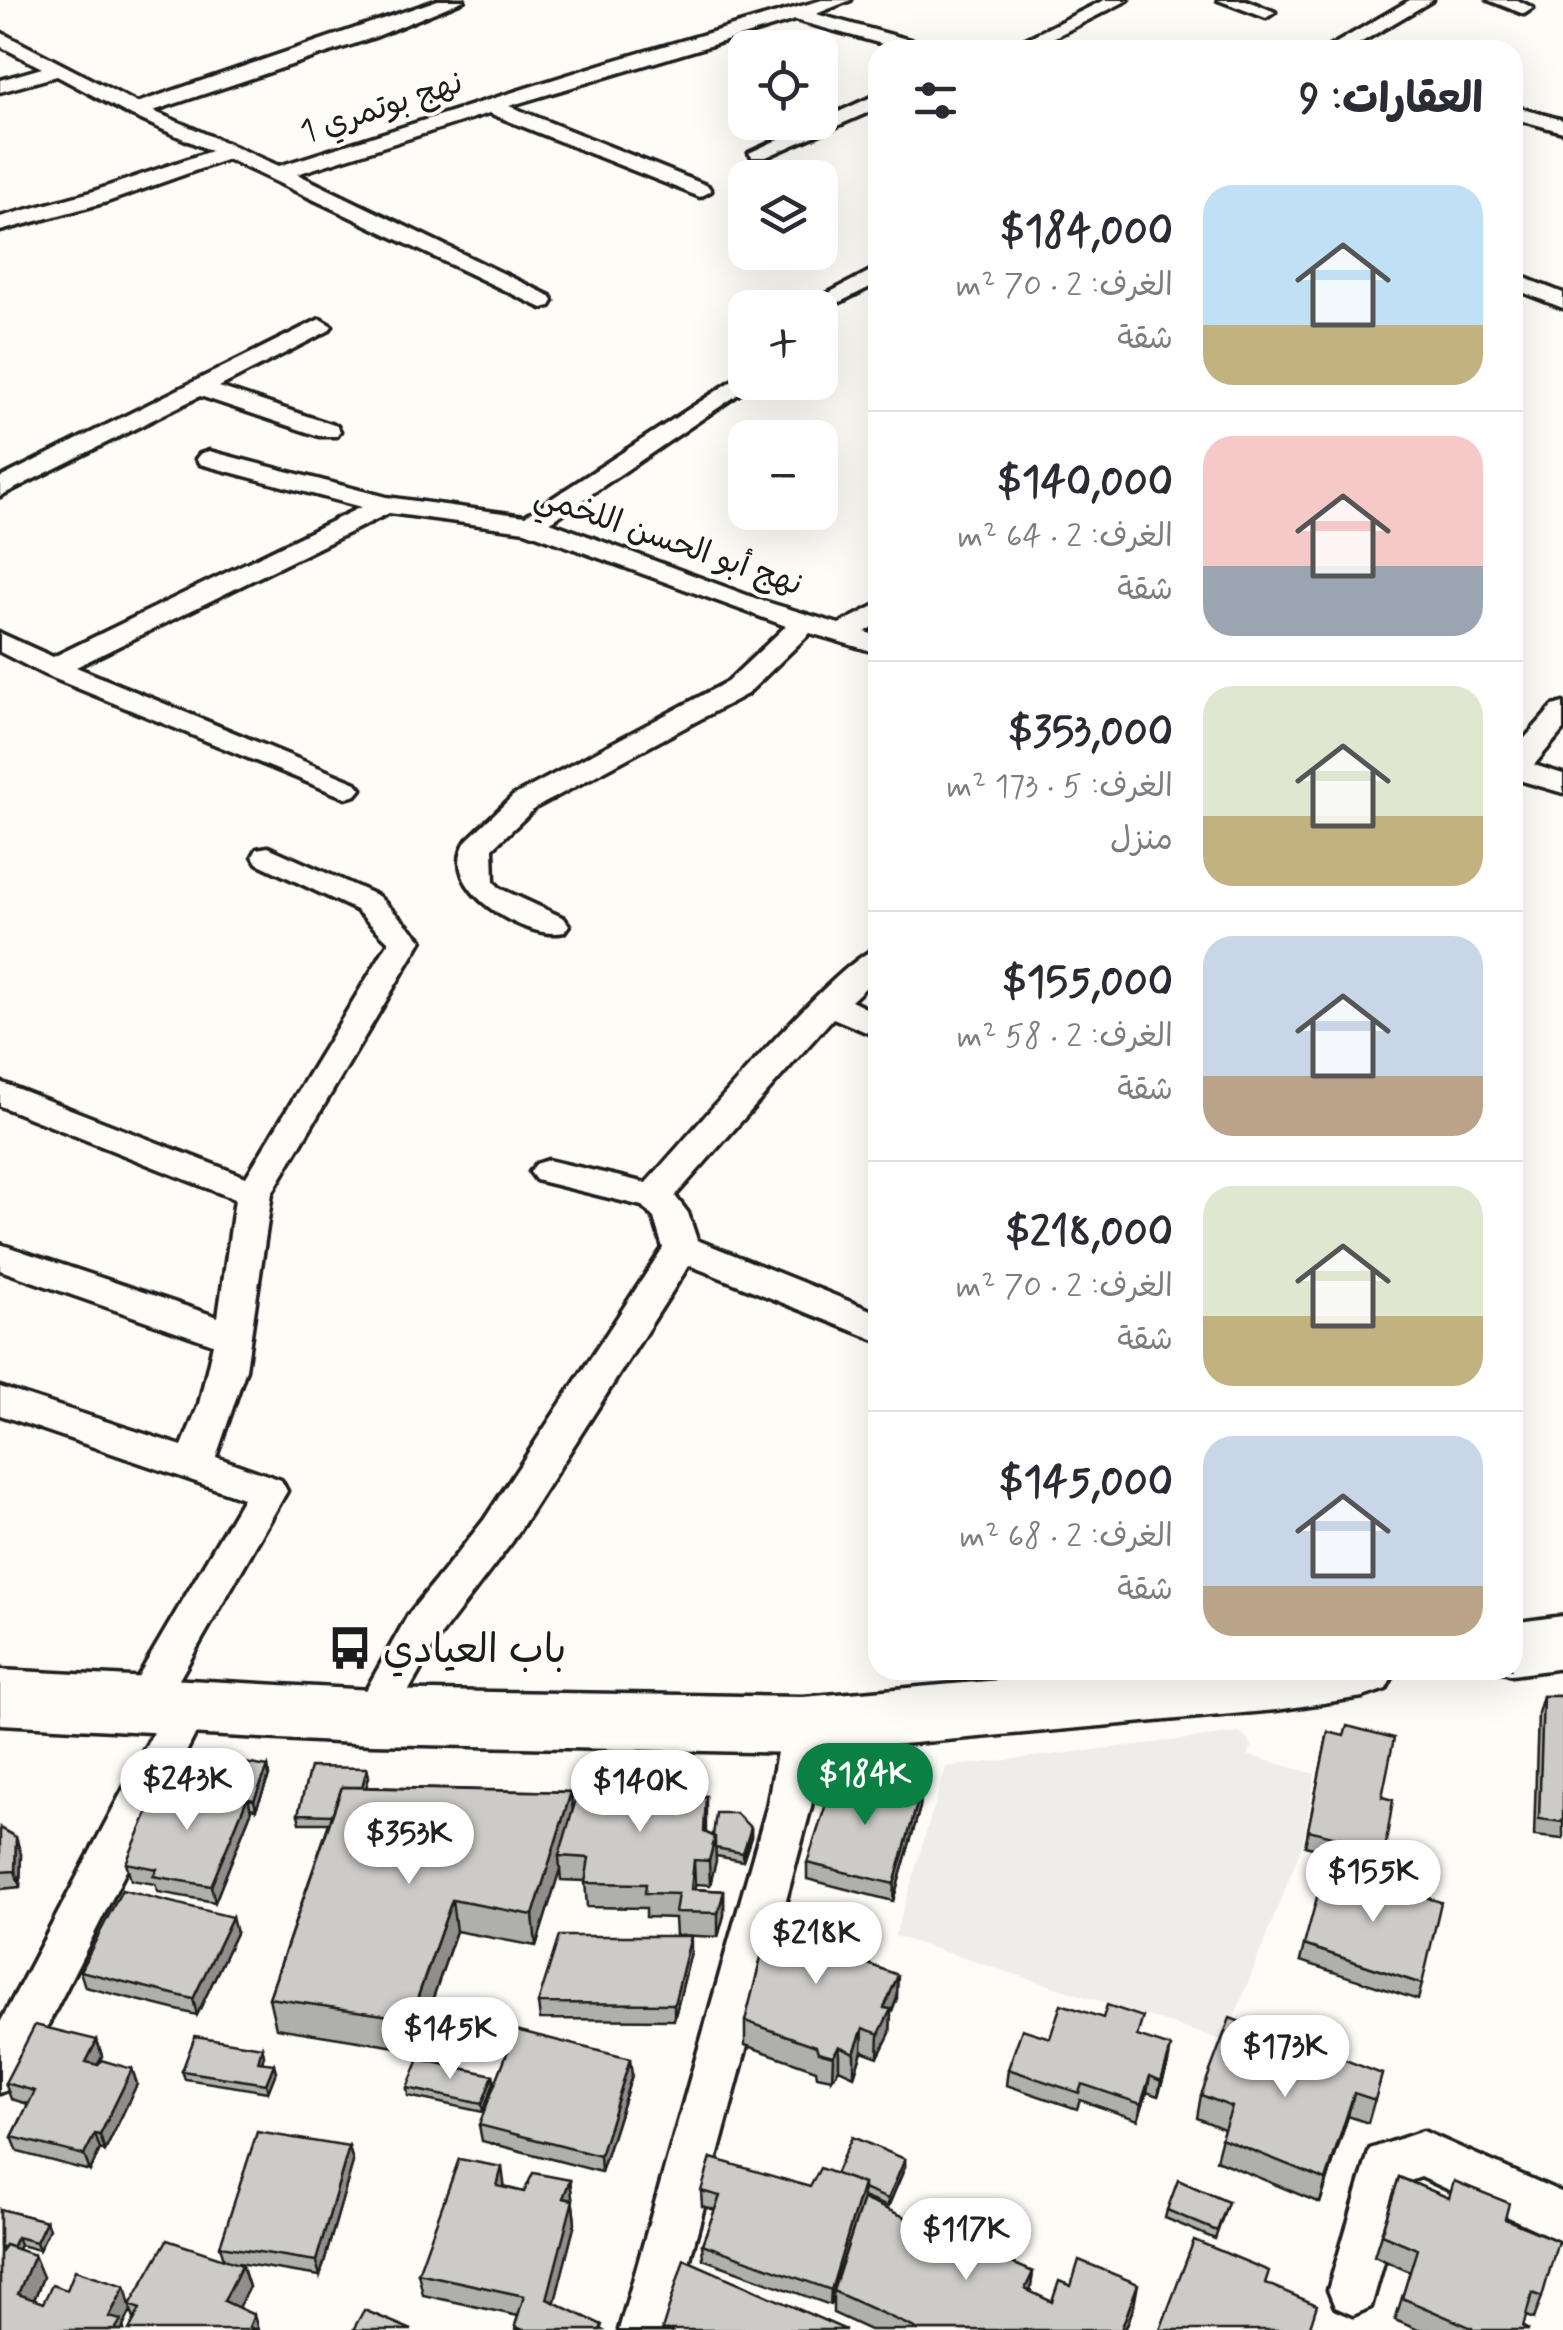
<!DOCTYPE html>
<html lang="ar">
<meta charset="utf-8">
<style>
body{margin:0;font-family:Mynerve,"Playpen Sans Arabic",sans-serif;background:#f2f2f3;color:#2b2b33;direction:rtl;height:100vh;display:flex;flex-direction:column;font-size:38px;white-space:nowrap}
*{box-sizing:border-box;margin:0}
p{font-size:32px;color:#7c7c81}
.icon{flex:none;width:55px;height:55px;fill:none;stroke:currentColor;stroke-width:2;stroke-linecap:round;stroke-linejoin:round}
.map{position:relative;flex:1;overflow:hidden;direction:ltr}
.side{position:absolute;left:868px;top:40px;width:655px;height:1640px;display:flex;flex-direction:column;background:#fff;border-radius:30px;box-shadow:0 10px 40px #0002;direction:rtl}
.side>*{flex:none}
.tools{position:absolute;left:728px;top:30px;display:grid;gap:20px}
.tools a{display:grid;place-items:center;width:110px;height:110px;border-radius:20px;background:#fff;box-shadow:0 10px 40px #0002;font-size:50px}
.price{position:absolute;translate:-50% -85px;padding:0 22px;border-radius:35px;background:#fff;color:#222;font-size:32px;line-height:65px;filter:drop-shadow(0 2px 5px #0008)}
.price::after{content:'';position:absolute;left:50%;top:60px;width:30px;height:22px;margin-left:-15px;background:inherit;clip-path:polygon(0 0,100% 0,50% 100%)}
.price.current{background:#0b8043;color:#fff}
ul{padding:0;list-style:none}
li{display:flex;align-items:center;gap:30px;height:250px;padding:0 40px}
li+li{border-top:2px solid #e1e1e2}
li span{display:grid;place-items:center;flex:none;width:280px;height:200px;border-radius:30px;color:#555}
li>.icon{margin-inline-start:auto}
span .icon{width:120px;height:120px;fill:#fffc;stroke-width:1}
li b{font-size:42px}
h2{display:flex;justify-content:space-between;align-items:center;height:120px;padding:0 40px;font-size:42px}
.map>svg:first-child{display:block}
</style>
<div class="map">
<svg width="1563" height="2330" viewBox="0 0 1563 2330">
<rect width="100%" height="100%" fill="#fdfcf7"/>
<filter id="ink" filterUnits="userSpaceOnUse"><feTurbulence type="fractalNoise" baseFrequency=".01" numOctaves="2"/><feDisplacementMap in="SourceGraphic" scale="20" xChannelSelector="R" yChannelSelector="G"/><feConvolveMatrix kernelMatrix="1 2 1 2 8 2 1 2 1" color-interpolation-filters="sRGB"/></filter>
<g filter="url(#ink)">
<polygon fill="#eeede9" points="1240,1733 1253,1746 1247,1755 1315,1774 1303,1843 1225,2041 895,1936 946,1767"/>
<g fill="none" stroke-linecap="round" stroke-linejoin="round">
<g stroke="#1c1c1c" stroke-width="7">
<g id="street">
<polygon points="438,0 464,0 375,37 153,111 279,166 612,61 822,0 851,0 816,14 932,46 935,50 904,50 795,20 509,106 708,186 711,191 700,197 489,113 297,174 550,296 553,301 550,306 542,308 228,159 107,202 0,231 0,217 91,192 211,151 128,114 57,76 0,92 0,80 42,68 0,46 0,32 137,103"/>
<polygon points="1104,0 1128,0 1029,50 1004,50"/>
<polygon points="1218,0 1246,0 1275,12 1266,18"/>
<polygon points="1410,0 1433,0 1348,50 1324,50"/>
<polygon points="1488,0 1517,0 1533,8 1524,14"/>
<polygon points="878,94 878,108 766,157 752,157 749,153"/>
<polygon points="1512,106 1563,120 1563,132 1512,118"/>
<polygon points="878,267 878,283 820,312 820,308 800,308"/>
<polygon points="1512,273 1563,293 1563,308 1512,288"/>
<polygon points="320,319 332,326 328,331 219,387 337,426 340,431 337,436 319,436 200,396 0,496 0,478"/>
<path d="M735,379l8,2 4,5 -4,5 -193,131 210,78 79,24 39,-20v20l-13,8 13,4v17l-68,-20 -63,61 -212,114 -42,40 1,34 7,7 63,29 5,7 -5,7c-36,9 -130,-43 -97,-92l46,-44 214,-114 59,-56 -261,-95 -136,-18 -313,154 280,116 5,6 -5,6 -10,3 -303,-124 -43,-22v-19l53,24 308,-150 -161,-43 -4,-5 4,-5 9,-3 177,46 139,19z"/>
<polygon points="1563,703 1563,730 1534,765 1563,774 1563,793 1512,778 1512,753 1553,706"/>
<polygon points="268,847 378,896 422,940 272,1193 246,1369 216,1457 281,1480 287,1491 158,1716 143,1721 128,1716 122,1704 243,1498 0,1415 0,1387 182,1446 199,1404 213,1344 0,1270 0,1244 218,1317 235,1199 0,1106 0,1082 246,1177 389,942 356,910 257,863 253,856 257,849"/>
<path d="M878,948v28l-27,25 27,13v23l-45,-19 -158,178 13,17 9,27 181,73v28l-189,-76 -177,277 -74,97 -51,90 -15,5 -15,-5 -6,-12 57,-102 76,-95 179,-272 -9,-30 -12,-12 -106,-26 -6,-8 6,-8 12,-4 98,23c38,-41 192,-225 232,-235z"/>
<polygon points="188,1690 203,1695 209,1707 17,2086 0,2093 0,2023 173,1695"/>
<polygon points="803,1707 818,1713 824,1725 811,1807 671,2330 619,2330 767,1807 782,1725 788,1713"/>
<polygon points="1423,2131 1563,2193 1563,2242 1421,2177 1407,2182 1371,2307 1353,2315 1335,2307 1328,2290 1370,2149"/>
</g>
</g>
<g stroke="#1c1c1c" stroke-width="7">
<g id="primary">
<polygon points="1563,1616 1563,1668 1512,1675 1496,1670 1512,1670 1512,1623"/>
<polygon points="0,1670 372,1690 803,1697 1117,1670 1396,1670 1386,1689 1363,1697 1276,1710 803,1753 372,1744 0,1724"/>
</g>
</g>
<use href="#street" fill="#fdfcf7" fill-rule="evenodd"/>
<use href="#primary" fill="#fdfcf7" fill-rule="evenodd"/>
</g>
<g fill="#afafac" stroke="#1c1c1c" stroke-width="2.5">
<polygon points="1543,1696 1563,1696 1563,1839 1534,1836 1538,1713"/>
<polygon points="1328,1732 1382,1797 1385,1849 1380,1865 1305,1846"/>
<polygon points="268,1767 269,1776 256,1809 250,1808 251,1812 215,1902 158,1892 155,1884 131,1880 126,1863 208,1789"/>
<polygon points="367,1768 369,1777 366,1787 571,1792 573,1810 627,1774 657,1797 706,1796 706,1833 713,1836 751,1828 751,1837 743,1861 716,1856 710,1885 695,1884 695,1889 724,1891 724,1915 718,1937 676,1935 675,1918 646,1917 646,1908 587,1907 585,1881 561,1880 560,1869 536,1946 456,1931 415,2050 276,2028 269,1998 329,1823 300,1823 298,1814"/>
<polygon points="856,1782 921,1790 920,1807 893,1901 807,1879 807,1863"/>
<polygon points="0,1828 21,1854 20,1887 0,1889"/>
<polygon points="236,1933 197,2015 85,1987 80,1971"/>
<polygon points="832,1938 850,1957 897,1998 891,2013 890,2033 878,2057 862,2051 854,2076 839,2069 832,2079 817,2076 816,2070 745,2045 745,2021"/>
<polygon points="1304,1945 1422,1984 1418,2000 1300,1961"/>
<polygon points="691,1952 674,2020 540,2019 538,2003"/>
<polygon points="1139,2037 1168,2063 1158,2096 1147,2092 1138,2120 1080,2100 1077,2109 1006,2085 1008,2069 1050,2038"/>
<polygon points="97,2040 102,2056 97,2065 132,2069 137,2084 105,2151 100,2149 90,2171 18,2152 12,2137 28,2104 11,2099 5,2083"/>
<polygon points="1258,2046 1320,2071 1382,2074 1368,2123 1348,2116 1320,2203 1216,2160 1224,2129 1197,2118 1201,2095"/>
<polygon points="262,2047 264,2055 262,2062 276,2072 268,2092 185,2079 182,2071"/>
<polygon points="493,2075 494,2083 483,2112 408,2096 407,2088"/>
<polygon points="632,2075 601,2172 482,2141 479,2125"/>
<polygon points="349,2147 353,2162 320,2276 238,2263 242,2265 249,2287 134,2319 131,2310 123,2327 124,2330 0,2330 0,2209 46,2221 49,2229 39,2250 20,2245 18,2249 43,2277 34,2300 43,2303 67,2290 131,2303 224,2259 220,2246"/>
<polygon points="905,2159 905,2167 888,2207 863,2197 863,2200 1033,2272 1030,2292 1052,2302 1071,2286 1134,2306 1125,2330 870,2330 833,2313 833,2296 830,2305 703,2259 702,2244 715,2210 702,2206 701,2191 810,2187 835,2174"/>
<polygon points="1399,2177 1448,2198 1505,2219 1542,2297 1534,2319 1526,2316 1523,2327 1529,2330 1418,2330 1395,2320 1410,2272 1374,2256"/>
<polygon points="570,2180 575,2223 554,2303 602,2330 516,2330 515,2326 518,2316 423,2295 418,2273 504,2187 524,2192"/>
<polygon points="1228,2202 1215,2239 1165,2218 1167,2210"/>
</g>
<g fill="#8f8e8c" stroke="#1c1c1c" stroke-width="2.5">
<polygon points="268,1767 269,1776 256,1809 254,1800"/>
<polygon points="367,1768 369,1777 360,1811 358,1803"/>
<polygon points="921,1790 920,1807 893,1901 894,1884"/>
<polygon points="571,1792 574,1823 559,1856 560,1869 536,1946 533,1915"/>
<polygon points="248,1796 251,1812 215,1902 211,1886"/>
<polygon points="751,1828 751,1837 743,1861 743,1853"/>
<polygon points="16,1837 21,1854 20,1887 15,1871"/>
<polygon points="715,1837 716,1861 710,1885 709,1861"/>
<polygon points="694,1860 695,1884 692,1913 691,1889"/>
<polygon points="724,1891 724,1915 718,1937 718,1913"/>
<polygon points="452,1900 456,1931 415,2050 410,2019"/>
<polygon points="232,1917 236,1933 197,2015 193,1999"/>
<polygon points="691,1936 691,1952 674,2020 674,2004"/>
<polygon points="898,1975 897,1998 891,2013 890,2033 878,2057 879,2034 884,2008"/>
<polygon points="863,2028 862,2051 854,2076 854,2053"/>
<polygon points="97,2040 102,2056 91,2078 86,2062"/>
<polygon points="839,2046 839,2069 832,2079 833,2056"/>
<polygon points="262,2047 264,2055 260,2070 258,2062"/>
<polygon points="1171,2047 1168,2063 1158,2096 1161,2081"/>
<polygon points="630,2059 632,2075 601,2172 600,2156"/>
<polygon points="274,2064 276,2072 268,2092 266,2084"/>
<polygon points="132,2069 137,2084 105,2151 100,2135"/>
<polygon points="493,2075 494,2083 483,2112 482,2104"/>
<polygon points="1150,2076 1147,2092 1138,2120 1141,2104"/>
<polygon points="1354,2093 1348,2116 1320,2203 1326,2180"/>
<polygon points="95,2134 100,2149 90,2171 84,2155"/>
<polygon points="349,2147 353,2162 320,2276 316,2261"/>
<polygon points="905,2159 905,2167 888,2207 888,2199"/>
<polygon points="502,2167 505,2190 497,2186"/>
<polygon points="570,2180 575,2223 550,2321 547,2299 563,2198"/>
<polygon points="863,2184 863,2200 833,2291 830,2305 831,2290"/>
<polygon points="46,2221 49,2229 39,2250 36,2242"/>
<polygon points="17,2237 20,2245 14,2258 11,2250"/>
<polygon points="34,2255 43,2277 27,2317 18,2294"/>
<polygon points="242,2265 249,2287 230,2323 224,2301"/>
<polygon points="1033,2272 1030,2294 1025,2289"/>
<polygon points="1138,2284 1134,2306 1125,2330 1121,2330"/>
<polygon points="125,2286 131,2310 123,2327 124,2330 114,2330 109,2317"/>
<polygon points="254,2315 258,2330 250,2330 249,2327"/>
</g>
<g fill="#cccbc8" stroke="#1c1c1c" stroke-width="2.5">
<polygon points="1543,1696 1563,1696 1563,1822 1539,1819"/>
<polygon points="1347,1726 1394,1738 1382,1797 1393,1800 1385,1849 1308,1830 1328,1732 1344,1736"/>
<polygon points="589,1756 626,1757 624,1774 656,1774 654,1797 706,1796 704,1832 715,1837 709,1861 694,1860 691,1889 724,1891 718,1913 675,1912 678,1894 645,1893 646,1884 585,1883 589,1858 559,1856"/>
<polygon points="221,1759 268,1767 254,1800 248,1799 248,1796 208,1789"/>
<polygon points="310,1767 367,1768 362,1787 342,1787 332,1815 298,1814"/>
<polygon points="858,1775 921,1790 894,1884 807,1863 835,1776 856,1782"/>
<polygon points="161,1782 248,1796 211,1886 153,1876 157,1869 126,1863"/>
<polygon points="342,1787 571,1792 533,1915 452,1900 410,2019 269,1998"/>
<polygon points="716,1813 736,1813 751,1828 743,1853 715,1848 715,1837 713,1836"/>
<polygon points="0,1828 16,1837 15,1871 0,1872"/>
<polygon points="1325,1868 1441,1902 1422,1984 1304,1945"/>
<polygon points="122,1890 232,1917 193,1999 80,1971"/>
<polygon points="774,1906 832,1927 827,1936 850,1944 844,1955 898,1975 884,2008 891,2009 879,2034 863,2028 854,2053 839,2046 833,2056 818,2052 816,2046 745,2021"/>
<polygon points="559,1936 691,1936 674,2004 538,2003"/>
<polygon points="1061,2004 1103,2018 1107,2005 1143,2017 1137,2036 1171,2047 1161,2081 1150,2076 1141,2104 1082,2084 1079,2093 1008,2069 1022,2029 1050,2038"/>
<polygon points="1230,2018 1262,2030 1256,2045 1320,2071 1327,2053 1382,2074 1375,2100 1354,2093 1326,2180 1221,2138 1232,2107 1201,2095"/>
<polygon points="35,2025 97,2040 86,2062 98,2065 101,2060 132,2069 100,2135 95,2134 84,2155 12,2137 35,2091 5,2083"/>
<polygon points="516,2030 630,2059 600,2156 479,2125"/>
<polygon points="195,2036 262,2047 258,2062 274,2064 266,2084 182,2071"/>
<polygon points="419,2059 493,2075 482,2104 407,2088"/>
<polygon points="257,2132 349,2147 316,2261 220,2246"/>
<polygon points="852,2137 905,2159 888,2199 863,2189 863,2184 835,2174"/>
<polygon points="711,2158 810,2187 820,2168 863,2184 831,2290 702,2244 720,2196 701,2191"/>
<polygon points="459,2159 502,2167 497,2186 524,2192 533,2173 570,2180 563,2198 573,2200 547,2299 602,2325 600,2330 523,2330 515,2326 524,2296 418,2273"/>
<polygon points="1399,2177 1449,2198 1454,2181 1509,2203 1505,2219 1558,2241 1542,2297 1532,2293 1523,2327 1529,2330 1472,2330 1472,2328 1402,2298 1417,2249 1381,2234"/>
<polygon points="1178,2180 1228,2202 1217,2231 1167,2210"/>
<polygon points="863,2199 1033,2272 1025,2289 1052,2302 1059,2281 1071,2286 1079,2260 1138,2284 1121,2330 919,2330 833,2291"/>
<polygon points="0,2209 46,2221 36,2242 17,2237 12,2247 5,2245 3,2248 0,2247"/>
<polygon points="167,2240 242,2265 224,2301 254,2315 249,2327 256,2330 129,2330 140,2309 130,2305"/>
<polygon points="1194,2240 1269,2271 1265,2283 1317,2305 1309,2330 1160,2330"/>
<polygon points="5,2245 34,2255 18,2294 43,2303 52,2285 67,2290 75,2270 125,2286 109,2317 121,2320 115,2330 0,2330 0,2254"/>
<polygon points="684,2259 846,2330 662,2330"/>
<polygon points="364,2310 412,2330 353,2330"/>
</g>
</g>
<defs>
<g id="bus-bare" transform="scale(3.45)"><path d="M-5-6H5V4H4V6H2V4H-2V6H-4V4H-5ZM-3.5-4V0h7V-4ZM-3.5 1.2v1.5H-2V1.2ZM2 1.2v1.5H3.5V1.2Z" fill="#1c1c1c" stroke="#fdfcf7" stroke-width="2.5" paint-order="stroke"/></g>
</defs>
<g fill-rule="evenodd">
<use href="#bus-bare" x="350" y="1648"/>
</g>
<g text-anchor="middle" stroke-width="8" stroke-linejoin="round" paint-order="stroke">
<g font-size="32" fill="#1c1c1c" stroke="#fdfcf7">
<text transform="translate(381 106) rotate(-18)" y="11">نهج بوتمري 1</text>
<text transform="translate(669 539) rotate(19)" y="11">نهج أبو الحسن اللخمي</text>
</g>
<g font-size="40" fill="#1c1c1c" stroke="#fdfcf7" text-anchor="start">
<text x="383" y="1662">باب العيادي</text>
</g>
</g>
</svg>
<div class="tools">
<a><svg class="icon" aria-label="locate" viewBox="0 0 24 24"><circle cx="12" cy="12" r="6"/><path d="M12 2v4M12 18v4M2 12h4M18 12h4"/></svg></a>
<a><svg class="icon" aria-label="layers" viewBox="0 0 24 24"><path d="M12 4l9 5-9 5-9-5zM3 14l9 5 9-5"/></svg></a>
<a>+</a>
<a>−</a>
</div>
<b class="price current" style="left:865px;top:1828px">$184K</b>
<b class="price" style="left:187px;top:1833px">$243K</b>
<b class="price" style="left:640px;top:1835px">$140K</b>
<b class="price" style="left:409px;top:1887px">$353K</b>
<b class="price" style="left:1373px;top:1925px">$155K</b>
<b class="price" style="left:816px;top:1987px">$218K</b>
<b class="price" style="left:450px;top:2082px">$145K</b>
<b class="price" style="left:1285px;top:2100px">$173K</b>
<b class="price" style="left:966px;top:2283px">$117K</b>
<section class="side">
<h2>العقارات: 9<svg class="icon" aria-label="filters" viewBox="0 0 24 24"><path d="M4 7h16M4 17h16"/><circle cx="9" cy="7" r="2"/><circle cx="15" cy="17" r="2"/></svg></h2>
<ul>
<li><span style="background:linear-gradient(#bfe0f5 70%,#c2b280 0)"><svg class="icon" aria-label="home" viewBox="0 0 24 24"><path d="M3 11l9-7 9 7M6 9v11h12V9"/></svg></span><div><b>$184,000</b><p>الغرف: 2 · 70 m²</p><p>شقة</p></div></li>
<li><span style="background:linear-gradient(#f6c9c9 65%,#9aa5b1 0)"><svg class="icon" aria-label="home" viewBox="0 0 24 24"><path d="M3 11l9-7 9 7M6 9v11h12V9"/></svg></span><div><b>$140,000</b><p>الغرف: 2 · 64 m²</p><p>شقة</p></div></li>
<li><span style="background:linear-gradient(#dfe7d0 65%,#c2b280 0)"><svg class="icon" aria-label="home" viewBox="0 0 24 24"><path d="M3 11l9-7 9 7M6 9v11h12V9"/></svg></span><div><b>$353,000</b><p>الغرف: 5 · 173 m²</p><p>منزل</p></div></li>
<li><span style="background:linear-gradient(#c9d6e8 70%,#b9a48a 0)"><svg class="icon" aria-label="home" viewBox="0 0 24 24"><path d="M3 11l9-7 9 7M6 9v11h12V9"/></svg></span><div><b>$155,000</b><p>الغرف: 2 · 58 m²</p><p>شقة</p></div></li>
<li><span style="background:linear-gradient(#dfe7d0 65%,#c2b280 0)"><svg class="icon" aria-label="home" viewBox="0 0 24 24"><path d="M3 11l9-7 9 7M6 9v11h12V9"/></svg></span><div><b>$218,000</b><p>الغرف: 2 · 70 m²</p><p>شقة</p></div></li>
<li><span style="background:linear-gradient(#c9d6e8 75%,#b9a48a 0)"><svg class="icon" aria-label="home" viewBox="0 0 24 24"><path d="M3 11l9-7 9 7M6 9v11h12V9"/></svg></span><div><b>$145,000</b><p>الغرف: 2 · 68 m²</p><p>شقة</p></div></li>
</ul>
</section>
</div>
